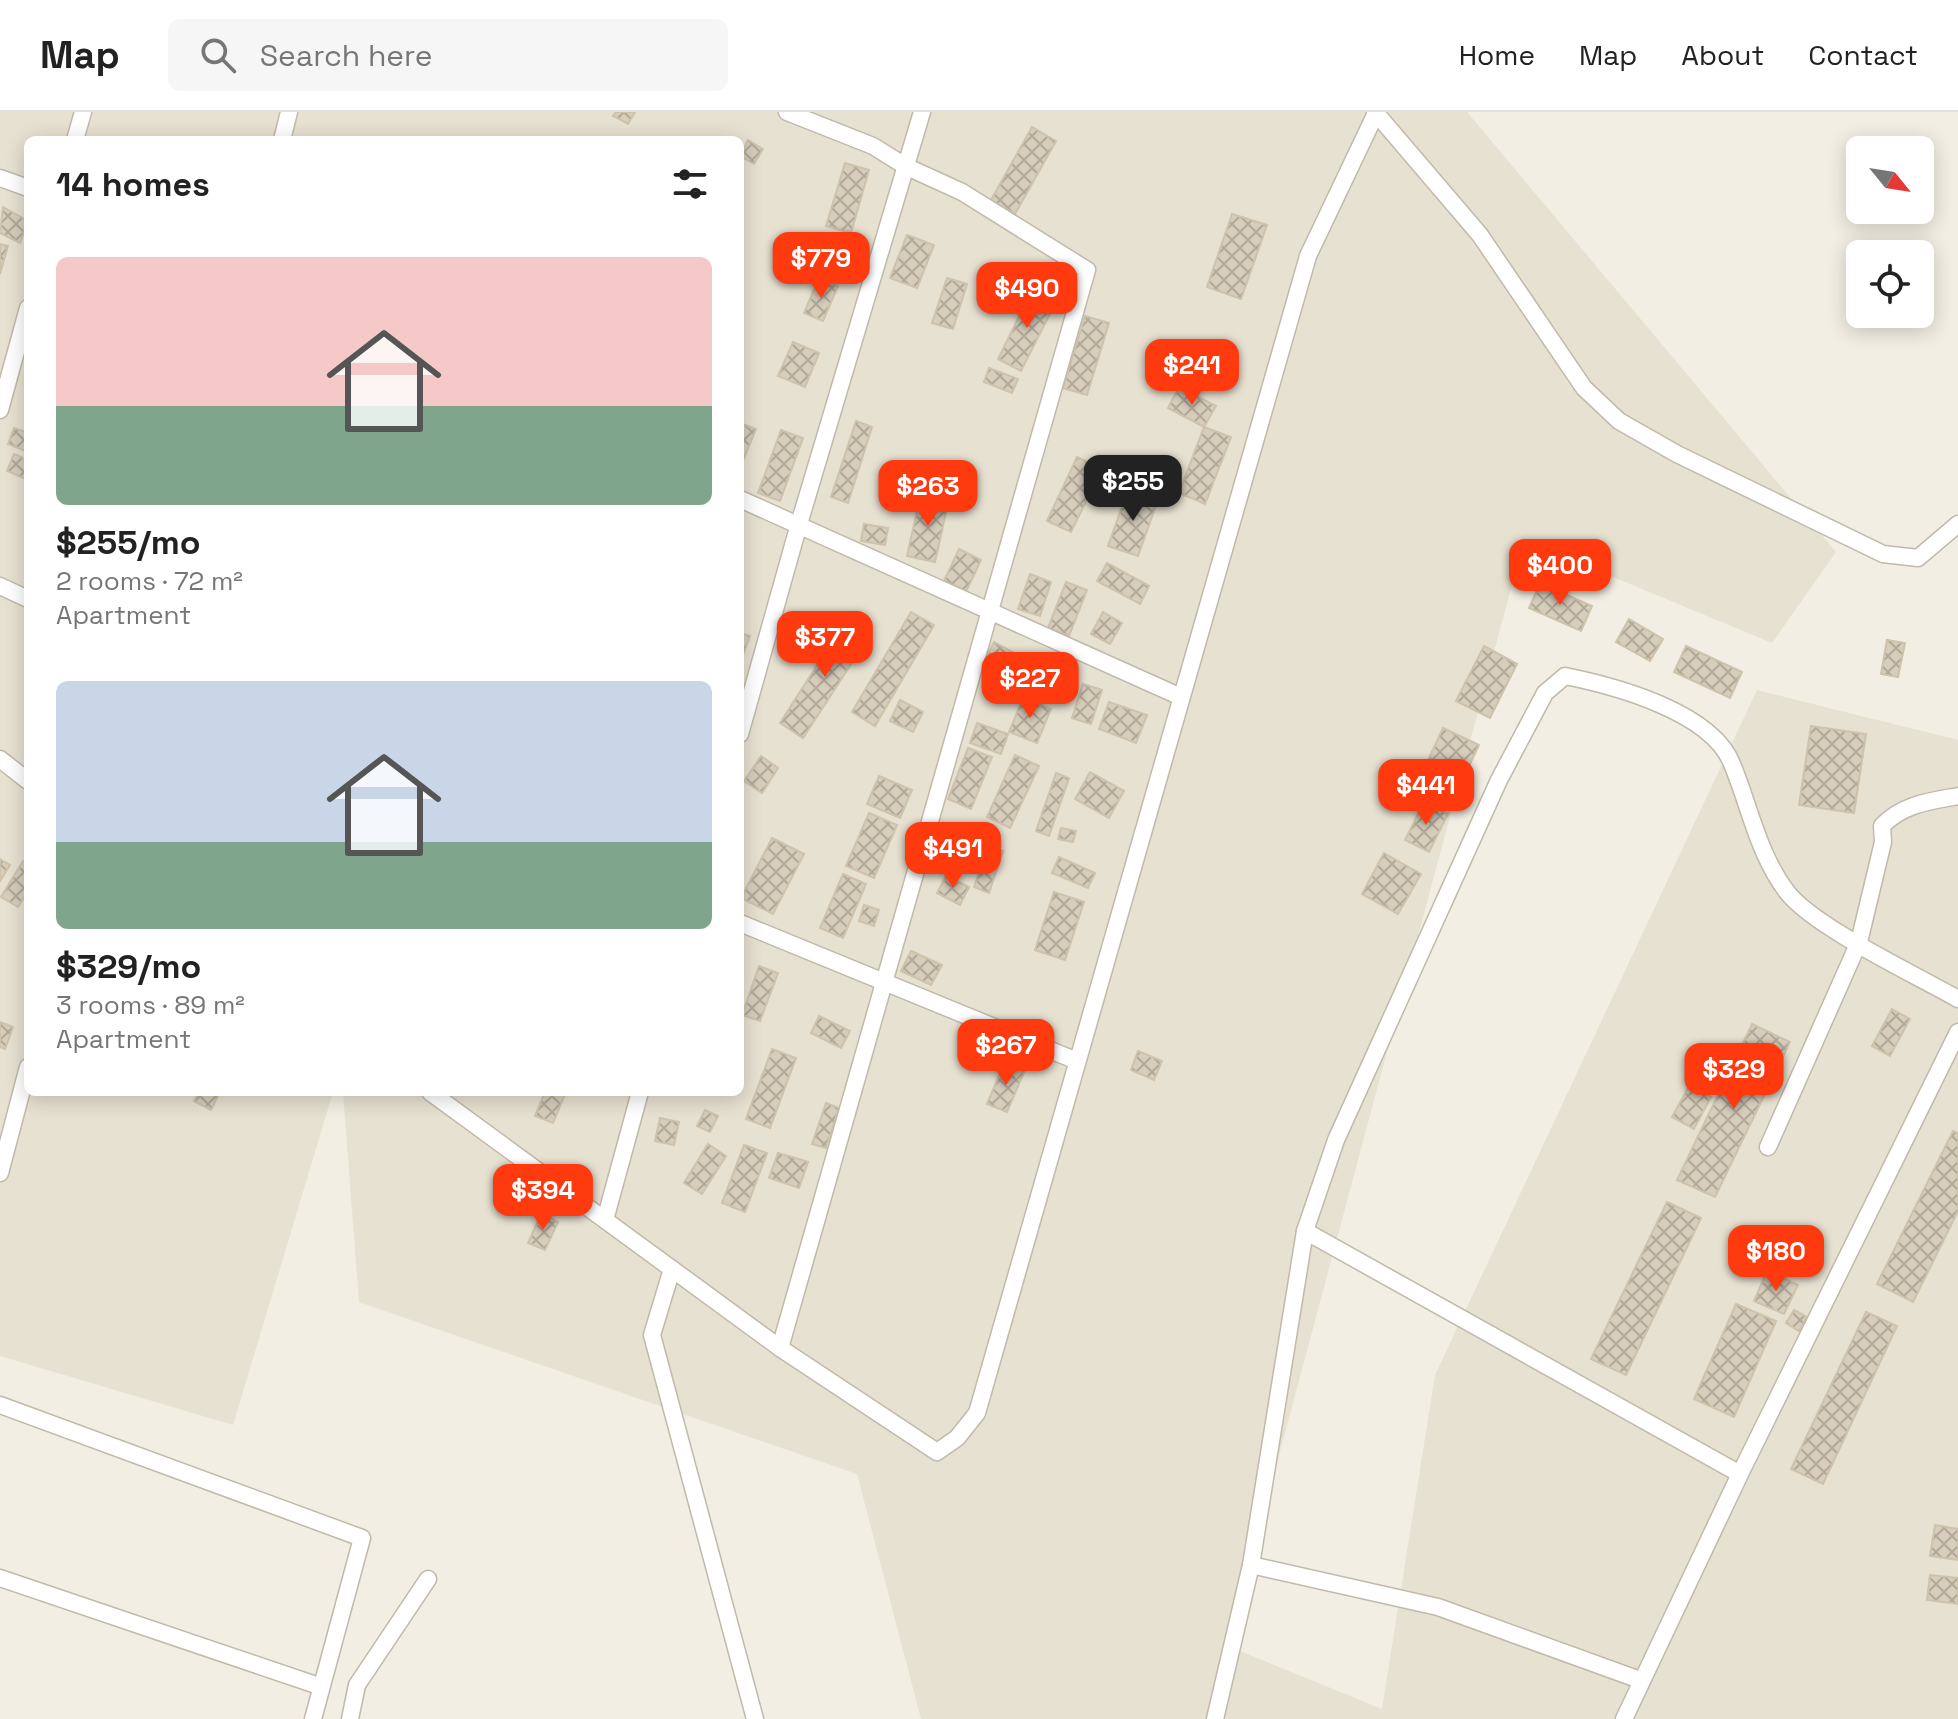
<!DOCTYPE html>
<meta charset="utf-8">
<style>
body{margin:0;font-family:"Space Grotesk",sans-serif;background:#f6f6f6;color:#222;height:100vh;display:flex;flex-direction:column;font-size:30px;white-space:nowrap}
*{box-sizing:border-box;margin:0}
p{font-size:26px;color:#767676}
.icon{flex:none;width:44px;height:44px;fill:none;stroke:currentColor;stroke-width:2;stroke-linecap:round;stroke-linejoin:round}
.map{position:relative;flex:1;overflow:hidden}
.details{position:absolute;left:24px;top:24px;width:720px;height:960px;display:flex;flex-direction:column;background:#fff;border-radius:12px;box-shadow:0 4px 20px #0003}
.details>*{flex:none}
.needle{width:52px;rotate:120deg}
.tools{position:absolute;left:1846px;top:24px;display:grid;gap:16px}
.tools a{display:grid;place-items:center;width:88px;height:88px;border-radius:12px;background:#fff;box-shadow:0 4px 20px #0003;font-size:40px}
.price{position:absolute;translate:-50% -68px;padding:0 18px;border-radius:16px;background:#ff3a0e;color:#fff;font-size:26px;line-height:52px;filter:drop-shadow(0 2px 4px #0008)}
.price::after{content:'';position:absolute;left:50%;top:48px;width:24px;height:18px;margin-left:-12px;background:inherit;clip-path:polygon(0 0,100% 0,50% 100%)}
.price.current{background:#222;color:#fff}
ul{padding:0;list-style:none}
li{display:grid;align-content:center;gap:16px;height:424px;padding:0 32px}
li span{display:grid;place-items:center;height:248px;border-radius:12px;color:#555}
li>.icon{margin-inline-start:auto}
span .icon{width:144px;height:144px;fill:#fffc;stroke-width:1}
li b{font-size:34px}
h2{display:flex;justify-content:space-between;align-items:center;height:96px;padding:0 32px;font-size:34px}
header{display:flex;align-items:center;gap:48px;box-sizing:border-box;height:112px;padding:0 40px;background:#fff;border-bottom:2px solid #e0e0e0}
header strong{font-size:38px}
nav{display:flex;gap:44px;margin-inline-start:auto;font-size:28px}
.search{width:560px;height:72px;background:#f6f6f6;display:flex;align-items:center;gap:20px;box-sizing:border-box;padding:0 28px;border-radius:12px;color:#767676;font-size:30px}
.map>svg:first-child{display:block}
</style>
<header>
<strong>Map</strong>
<div class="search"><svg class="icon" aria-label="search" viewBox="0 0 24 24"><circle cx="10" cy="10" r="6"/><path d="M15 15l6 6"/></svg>Search here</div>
<nav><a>Home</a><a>Map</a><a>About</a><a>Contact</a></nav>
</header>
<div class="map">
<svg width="1958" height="1607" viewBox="0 0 1958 1607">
<defs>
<pattern id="building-cross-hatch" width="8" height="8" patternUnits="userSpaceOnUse" patternTransform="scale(2)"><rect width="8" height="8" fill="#d7cdbb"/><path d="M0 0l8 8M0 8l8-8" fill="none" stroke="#b0a899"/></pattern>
</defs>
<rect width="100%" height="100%" fill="#f2eee3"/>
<polygon fill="#e7e1d1" points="0,0 1467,0 1836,440 1772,531 1524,428 1228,1534 1382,1597 1435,1263 1757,578 1958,628 1958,1607 921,1607 857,1362 359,1190 343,980 740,980 740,28 28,28 28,980 333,980 233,1313 0,1244"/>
<g fill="url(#building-cross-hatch)" stroke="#cfc2ab" stroke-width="2">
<polygon points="616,0 635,0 628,12 613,4"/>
<polygon points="1032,15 1056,29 1015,102 991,88"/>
<polygon points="748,28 763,37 754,52 740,44"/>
<polygon points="845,51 869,58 851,121 826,114"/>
<polygon points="3,95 28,109 20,131 0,121"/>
<polygon points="1232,102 1267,113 1241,187 1207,175"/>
<polygon points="796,123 827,143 817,158 786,138"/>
<polygon points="907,123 934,133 917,176 890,166"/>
<polygon points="0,132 8,134 0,162"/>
<polygon points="819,166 838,174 823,209 804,201"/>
<polygon points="947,166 967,172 953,217 932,211"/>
<polygon points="1032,178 1056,190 1021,259 998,247"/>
<polygon points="1085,204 1109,211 1087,283 1063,276"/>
<polygon points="793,230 819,241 805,275 778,264"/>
<polygon points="989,256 1018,267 1012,281 984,270"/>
<polygon points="1179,275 1216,294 1204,315 1168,296"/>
<polygon points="856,309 872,315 848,391 831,385"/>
<polygon points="740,311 756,317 740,356"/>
<polygon points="1204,315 1231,325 1205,392 1179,381"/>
<polygon points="14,316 28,321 28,340 8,332"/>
<polygon points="781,318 803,326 780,389 758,381"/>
<polygon points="14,342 28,348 28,368 7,359"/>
<polygon points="1077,345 1102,357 1071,420 1047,409"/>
<polygon points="1128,378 1158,388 1138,444 1108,434"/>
<polygon points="921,381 949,387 935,450 907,444"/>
<polygon points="864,412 888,416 885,433 861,429"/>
<polygon points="959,437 981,448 966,480 944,469"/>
<polygon points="1107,451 1149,474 1140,492 1097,469"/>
<polygon points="1030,462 1051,470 1040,504 1018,497"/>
<polygon points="1066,470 1087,478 1069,524 1048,516"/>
<polygon points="1540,471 1592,494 1581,519 1529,496"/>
<polygon points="911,500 934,513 875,614 852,600"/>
<polygon points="1103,500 1122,511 1110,532 1091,522"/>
<polygon points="1629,507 1663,527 1650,549 1616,530"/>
<polygon points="846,508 870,523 803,626 780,611"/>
<polygon points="740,521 750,524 740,551"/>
<polygon points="1887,528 1905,531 1898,565 1881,562"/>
<polygon points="994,530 1027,548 1014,571 982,553"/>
<polygon points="1484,534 1517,552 1490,606 1456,589"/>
<polygon points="1686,534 1742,560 1730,586 1674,560"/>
<polygon points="1051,548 1068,555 1053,590 1037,583"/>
<polygon points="1083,572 1102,578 1091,612 1072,606"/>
<polygon points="1023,586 1051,597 1037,631 1009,620"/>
<polygon points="900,588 923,600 913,620 890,609"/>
<polygon points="1109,590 1147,603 1136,631 1099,617"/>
<polygon points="977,611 1008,622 1001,642 970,631"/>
<polygon points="1811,614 1866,622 1854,701 1799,693"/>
<polygon points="1443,616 1479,633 1459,675 1423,659"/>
<polygon points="968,636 992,645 971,697 948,687"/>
<polygon points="1015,643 1039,654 1010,716 987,705"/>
<polygon points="761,644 778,656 762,681 744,669"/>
<polygon points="1090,660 1124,679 1109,706 1075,687"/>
<polygon points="1056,661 1069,666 1049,724 1036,719"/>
<polygon points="879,664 912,678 900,706 867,692"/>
<polygon points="1424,690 1448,702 1429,740 1405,728"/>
<polygon points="869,701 897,713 874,766 846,754"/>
<polygon points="1061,716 1076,719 1073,730 1058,727"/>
<polygon points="772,726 804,742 773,802 741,786"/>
<polygon points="988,734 1003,739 989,781 974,775"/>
<polygon points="1384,741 1421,762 1398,802 1362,782"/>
<polygon points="1059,745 1095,761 1088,776 1052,761"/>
<polygon points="0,747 10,753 0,769"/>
<polygon points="23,749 28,752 28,779 18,795 1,785"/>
<polygon points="843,762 866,772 843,826 820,816"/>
<polygon points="946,764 969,775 960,793 937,781"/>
<polygon points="1054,780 1084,790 1065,848 1035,838"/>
<polygon points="864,793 879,798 874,814 859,809"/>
<polygon points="911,839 942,853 931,873 901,859"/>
<polygon points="759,854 778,861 760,909 742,903"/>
<polygon points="1892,897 1910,907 1890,944 1872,934"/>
<polygon points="819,904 850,919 841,936 811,921"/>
<polygon points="0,910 13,915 5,937 0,935"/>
<polygon points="1752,912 1790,930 1715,1085 1677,1068"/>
<polygon points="963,920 996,930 992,944 959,934"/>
<polygon points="772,937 796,946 770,1016 746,1007"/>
<polygon points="1138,939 1162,949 1154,968 1131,958"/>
<polygon points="1005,949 1025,958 1007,1000 987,992"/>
<polygon points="1689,974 1711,985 1694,1017 1672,1005"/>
<polygon points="199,980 220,980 211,998 194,989"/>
<polygon points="545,980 566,980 553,1011 535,1004"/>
<polygon points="826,991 839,996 826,1036 812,1032"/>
<polygon points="705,998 718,1004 710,1020 697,1014"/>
<polygon points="660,1006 679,1010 674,1033 655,1029"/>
<polygon points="1953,1019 1958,1021 1958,1099 1913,1190 1877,1172"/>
<polygon points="708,1032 726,1044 702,1082 684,1071"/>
<polygon points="744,1033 767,1041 745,1100 722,1091"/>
<polygon points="778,1041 808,1050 799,1076 769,1066"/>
<polygon points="1667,1090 1701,1106 1626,1263 1591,1247"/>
<polygon points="541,1102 558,1110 545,1138 528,1131"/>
<polygon points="1767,1159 1798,1173 1784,1202 1754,1189"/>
<polygon points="1736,1192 1776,1209 1734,1305 1694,1287"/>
<polygon points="1794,1198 1807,1205 1799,1219 1786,1211"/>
<polygon points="1866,1200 1897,1214 1823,1372 1791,1357"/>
<polygon points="1935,1413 1958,1417 1958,1448 1930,1444"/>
<polygon points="1930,1463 1958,1466 1958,1492 1927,1488"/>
</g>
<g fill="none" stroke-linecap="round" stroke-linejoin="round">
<g stroke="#c1b9a9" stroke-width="19">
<g id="minor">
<polyline points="1375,0 1480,123 1584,276 1619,309 1677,342 1883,442 1918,446 1958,412"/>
<polyline points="75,28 83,0"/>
<polyline points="282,28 289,0"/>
<polyline points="0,66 28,76"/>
<polyline points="0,298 28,196"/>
<polyline points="740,387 1181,585"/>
<polyline points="0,474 28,487"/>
<polyline points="740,622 799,412 922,0"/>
<polyline points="0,647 28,669"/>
<polyline points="740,811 1077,949"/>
<polyline points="430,980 780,1236 937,1340 957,1326 977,1301 1308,144 1376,1"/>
<path d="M1768,1035l91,-205 24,-100 -1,-16c20,-22 49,-25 76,-30"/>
<polyline points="0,1061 28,955"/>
<polyline points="605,1108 640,980"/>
<polyline points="1305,1119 1740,1362"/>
<polyline points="672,1157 652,1223 755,1607"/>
<polyline points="780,1236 1087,158 962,80 905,54 873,34 787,0"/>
<polyline points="0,1293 362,1426 313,1607"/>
<polyline points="1251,1453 1438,1495 1640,1568"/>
<polyline points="0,1466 319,1574"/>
<polyline points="350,1607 357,1573 428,1467"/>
<path d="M1215,1607l36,-154 54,-334 31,-91 163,-360 46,-87 20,-17c50,10 147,36 167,88 18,43 26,90 55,128 27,35 129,83 171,107"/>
<polyline points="1624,1607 1740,1362 1958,920"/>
</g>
</g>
<use href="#minor" stroke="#fff" stroke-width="16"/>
</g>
</svg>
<div class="tools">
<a><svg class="needle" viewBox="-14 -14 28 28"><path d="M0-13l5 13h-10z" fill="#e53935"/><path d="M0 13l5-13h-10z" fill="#767676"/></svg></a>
<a><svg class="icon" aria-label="locate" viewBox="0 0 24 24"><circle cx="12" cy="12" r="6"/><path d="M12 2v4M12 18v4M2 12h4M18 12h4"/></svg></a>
</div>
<b class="price" style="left:821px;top:188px">$779</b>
<b class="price" style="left:1027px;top:218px">$490</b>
<b class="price" style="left:1192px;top:295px">$241</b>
<b class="price current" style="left:1133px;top:411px">$255</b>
<b class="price" style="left:928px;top:416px">$263</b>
<b class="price" style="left:1560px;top:495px">$400</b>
<b class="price" style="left:825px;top:567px">$377</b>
<b class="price" style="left:1030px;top:608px">$227</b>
<b class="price" style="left:1426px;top:715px">$441</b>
<b class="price" style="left:953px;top:778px">$491</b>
<b class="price" style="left:1006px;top:975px">$267</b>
<b class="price" style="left:1734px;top:999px">$329</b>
<b class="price" style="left:543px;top:1120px">$394</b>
<b class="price" style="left:1776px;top:1181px">$180</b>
<section class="details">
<h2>14 homes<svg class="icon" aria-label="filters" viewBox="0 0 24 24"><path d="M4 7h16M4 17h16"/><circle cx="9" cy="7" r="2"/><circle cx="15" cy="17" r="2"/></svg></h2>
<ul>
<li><span style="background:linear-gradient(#f6c9c9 60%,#7fa58c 0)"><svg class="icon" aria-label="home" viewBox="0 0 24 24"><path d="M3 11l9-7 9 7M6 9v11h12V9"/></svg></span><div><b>$255/mo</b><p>2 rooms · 72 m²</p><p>Apartment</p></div></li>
<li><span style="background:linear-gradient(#c9d6e8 65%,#7fa58c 0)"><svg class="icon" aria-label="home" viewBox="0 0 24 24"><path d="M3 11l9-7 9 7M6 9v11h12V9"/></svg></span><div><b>$329/mo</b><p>3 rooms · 89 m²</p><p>Apartment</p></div></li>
</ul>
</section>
</div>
